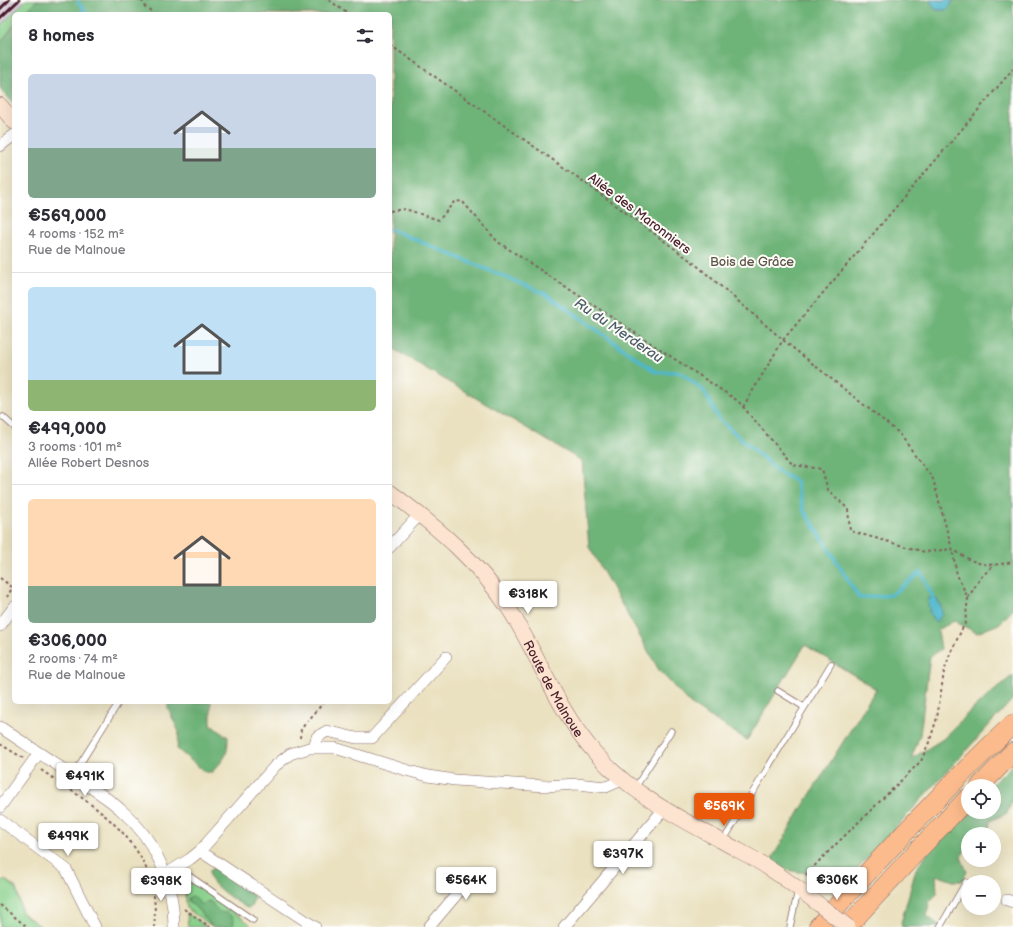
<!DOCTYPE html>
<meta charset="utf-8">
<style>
body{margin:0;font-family:"Balsamiq Sans",sans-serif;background:#f7f7f7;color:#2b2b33;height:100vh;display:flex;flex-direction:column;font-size:15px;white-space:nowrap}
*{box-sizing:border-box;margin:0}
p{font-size:13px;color:#7c7c81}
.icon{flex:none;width:22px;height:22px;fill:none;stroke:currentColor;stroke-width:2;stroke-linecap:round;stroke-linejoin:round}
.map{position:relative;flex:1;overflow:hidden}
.side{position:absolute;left:12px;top:12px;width:380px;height:692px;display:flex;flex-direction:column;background:#fff;border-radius:6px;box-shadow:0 4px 16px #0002}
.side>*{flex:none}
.fabs{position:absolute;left:961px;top:779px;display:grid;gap:8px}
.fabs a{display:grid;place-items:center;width:40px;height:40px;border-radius:50%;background:#fff;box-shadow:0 4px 16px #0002;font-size:20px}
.price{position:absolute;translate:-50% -34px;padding:0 9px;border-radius:4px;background:#fff;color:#222;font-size:13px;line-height:26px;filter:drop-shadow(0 1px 2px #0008)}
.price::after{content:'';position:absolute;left:50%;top:24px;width:12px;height:9px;margin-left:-6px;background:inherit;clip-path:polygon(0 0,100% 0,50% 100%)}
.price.current{background:#ea580c;color:#fff}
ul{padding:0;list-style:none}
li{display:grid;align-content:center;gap:8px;height:212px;padding:0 16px}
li+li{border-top:1px solid #e1e1e2}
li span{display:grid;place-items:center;height:124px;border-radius:6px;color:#555}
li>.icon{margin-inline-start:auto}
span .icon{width:72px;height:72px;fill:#fffc;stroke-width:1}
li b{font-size:17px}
h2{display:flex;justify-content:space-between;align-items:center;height:48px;padding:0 16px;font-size:17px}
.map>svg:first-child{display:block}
</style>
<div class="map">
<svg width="1013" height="927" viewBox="0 0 1013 927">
<rect width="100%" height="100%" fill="#fdfcf7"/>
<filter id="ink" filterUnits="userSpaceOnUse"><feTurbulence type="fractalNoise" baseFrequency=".025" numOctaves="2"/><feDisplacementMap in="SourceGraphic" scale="8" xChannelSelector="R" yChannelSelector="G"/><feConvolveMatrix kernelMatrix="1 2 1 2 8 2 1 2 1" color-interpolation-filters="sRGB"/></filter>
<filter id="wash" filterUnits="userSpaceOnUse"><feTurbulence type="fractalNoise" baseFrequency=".012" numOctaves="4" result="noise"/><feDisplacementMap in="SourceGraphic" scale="16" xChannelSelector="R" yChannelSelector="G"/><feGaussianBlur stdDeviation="0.9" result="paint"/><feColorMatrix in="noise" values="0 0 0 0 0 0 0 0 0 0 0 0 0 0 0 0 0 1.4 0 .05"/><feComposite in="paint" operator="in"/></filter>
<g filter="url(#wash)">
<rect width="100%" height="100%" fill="#eae1c0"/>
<polygon fill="#cebed1" points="0,0 26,0 0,26"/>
<g fill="#89d18c" stroke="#6a785c">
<polygon points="26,0 38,0 25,14 14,14 14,26 0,43 0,26"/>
<polygon points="4,879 16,888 17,891 22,913 40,926 39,927 0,927 0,885"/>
<polygon points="187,882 196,884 250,924 248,927 213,927 187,909 184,886"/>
<polygon points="187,913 207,927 188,927"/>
</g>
<g fill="#6eb378" stroke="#5c6952">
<polygon points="37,0 1013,0 1013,610 999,624 977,633 954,621 938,630 941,649 930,656 920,735 911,759 943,739 969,712 1013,675 1013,699 869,857 840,885 825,880 819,875 767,867 803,806 876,689 805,645 747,740 690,704 659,670 589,547 582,461 390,347 390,14 24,14"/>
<polygon points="14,25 14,104 0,88 0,43"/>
<path d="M168,702h43v23l17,12c0,19 -3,21 -16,35h-7l-28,-23 2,-17 -11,-24z"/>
<polygon points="1013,765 1013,800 1007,813 990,821 989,830 982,834 968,834 968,845 961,857 967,872 962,881 953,881 936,875 937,894 929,902 927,916 941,927 902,927 901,923 916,869 940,835 968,807 968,812 994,812 994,786 990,786"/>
<path d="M212,868h2l38,26 2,3 -3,10 -4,1c-9,-6 -48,-28 -35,-40z"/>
<path d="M192,896l3,1 6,8 7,-4 3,1c2,2 4,6 6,8 7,6 10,-2 17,10l-1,7h-20c-9,-9 -14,-18 -24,-25l-1,-4z"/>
</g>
<g fill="#4eb7cc" stroke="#4c6b7c">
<polygon points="931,0 954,0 947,10 936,10 930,1"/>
<path d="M928,598l9,1 5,10 -1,1 2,4 -7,8c-7,-6 -8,-16 -8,-24z"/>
</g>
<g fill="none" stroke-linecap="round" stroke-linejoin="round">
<g stroke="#4eb7cc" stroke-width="3.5">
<polyline points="78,2 87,14"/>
<polyline points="390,229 548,295 656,372 680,372 704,391 718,418 780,473 796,481 804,511 820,535 859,598 891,595 921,572 935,602"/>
</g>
</g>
</g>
<g filter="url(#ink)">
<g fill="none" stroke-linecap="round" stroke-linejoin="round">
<g stroke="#82635f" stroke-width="7">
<g id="lane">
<polyline points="3,417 14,427"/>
<polyline points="778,691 804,707"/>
<polyline points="73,775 119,702"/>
<polyline points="635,788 671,731"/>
<polyline points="723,841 831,664"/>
<polyline points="180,866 185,873 253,920"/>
<polyline points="790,927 798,890"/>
<polyline points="940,927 966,882"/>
</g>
</g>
<g stroke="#82635f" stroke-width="12">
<g id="street">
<polyline points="0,146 14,135"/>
<polyline points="390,547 420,514"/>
<polyline points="0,626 14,607"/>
<path d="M0,727c25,17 51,33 76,51 15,10 31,19 44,31 35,30 54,72 54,118"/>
<polyline points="314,747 317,737 327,731 356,738 372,738 446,657"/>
<polyline points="0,807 39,753"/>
<polyline points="0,820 66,869 95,927"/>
<polyline points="200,851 315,927"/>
<polyline points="166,874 190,859 200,851 275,766 290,754 309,748 335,748 406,770 428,776 455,780 545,786 577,784 606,787 622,780"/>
<polyline points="1007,900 1013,902"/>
<polyline points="429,927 462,888 448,875"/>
<polyline points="564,927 664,809"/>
</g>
</g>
<g stroke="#82635f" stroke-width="16">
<g id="secondary">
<polyline points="0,105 14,122"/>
<path id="s1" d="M390,492c47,35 89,70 121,120 29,47 48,101 85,142 39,44 92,68 142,96 25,13 48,29 70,46"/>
</g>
</g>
<g stroke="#82635f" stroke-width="20">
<g id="highway">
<polyline points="980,786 1013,752"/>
<path d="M818,927c63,-70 127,-139 195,-203"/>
<polyline points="847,927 917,851 968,798"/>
</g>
</g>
<g stroke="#82635f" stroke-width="2" stroke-dasharray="3 3" stroke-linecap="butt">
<polyline points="142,0 143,5 155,14"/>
<polyline points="329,0 348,14"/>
<polyline points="390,45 580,179 694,263 783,340 899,433 933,479 952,549 957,575 968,598 965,623 950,654 944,672 937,718 930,740 921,761 821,859 804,877"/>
<polyline points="390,211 405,209 439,220 454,202 462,201 498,242 738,401 793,465 822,469 828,490 848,509 850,531 925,552 952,549 970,560 982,564 994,565 1013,562"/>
<polyline points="743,407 783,340 1013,69"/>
<polyline points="0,578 12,587 11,590 7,597"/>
<polyline points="968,598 981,577 994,565"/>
<polyline points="300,738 301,729 324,702"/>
<polyline points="0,744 23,758"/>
<path d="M41,770c58,39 122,76 113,157"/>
<polyline points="0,905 27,927"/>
<polyline points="184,909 210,927"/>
</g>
<use href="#lane" stroke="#fff" stroke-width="5.5"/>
<use href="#street" stroke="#fff" stroke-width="11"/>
<use href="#secondary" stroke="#fde4d1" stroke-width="15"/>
<use href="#highway" stroke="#fbbb8c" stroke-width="19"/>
<g stroke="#4a1f2b" stroke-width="3">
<polyline points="0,9 9,0"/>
<polyline points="0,18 19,0"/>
</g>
<g stroke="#82635f" stroke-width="16" stroke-linecap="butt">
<polyline id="secondary-bridge" points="808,896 848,927"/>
</g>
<use href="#secondary-bridge" stroke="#fde4d1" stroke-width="15"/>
</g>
</g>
<g text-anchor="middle" stroke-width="4" stroke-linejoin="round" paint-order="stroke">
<g font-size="13" fill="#4a1f2b" stroke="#fdfcf7">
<text transform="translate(640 213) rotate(37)" y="5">Allée des Maronniers</text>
<text dy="5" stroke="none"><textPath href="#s1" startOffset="259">Route de Malnoue</textPath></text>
</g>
<g font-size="13" fill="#5d5448" stroke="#fdfcf7">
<text x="752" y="266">Bois de Grâce</text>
</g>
<g font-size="14" font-style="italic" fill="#4c5c6b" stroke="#fdfcf7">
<text transform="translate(619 330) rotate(34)" y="5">Ru du Merderau</text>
</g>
</g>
</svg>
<div class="fabs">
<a><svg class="icon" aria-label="locate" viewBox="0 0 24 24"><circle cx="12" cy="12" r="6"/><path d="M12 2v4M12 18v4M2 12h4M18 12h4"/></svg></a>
<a>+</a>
<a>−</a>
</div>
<b class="price" style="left:528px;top:615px">€318K</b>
<b class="price" style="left:85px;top:797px">€491K</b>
<b class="price current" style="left:724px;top:827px">€569K</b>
<b class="price" style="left:68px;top:857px">€499K</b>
<b class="price" style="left:623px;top:875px">€397K</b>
<b class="price" style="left:466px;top:901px">€564K</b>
<b class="price" style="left:837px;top:901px">€306K</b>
<b class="price" style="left:161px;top:902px">€398K</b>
<section class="side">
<h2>8 homes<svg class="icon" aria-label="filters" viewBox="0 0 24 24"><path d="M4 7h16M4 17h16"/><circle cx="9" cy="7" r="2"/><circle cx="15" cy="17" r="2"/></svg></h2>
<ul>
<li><span style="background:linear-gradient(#c9d6e8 60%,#7fa58c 0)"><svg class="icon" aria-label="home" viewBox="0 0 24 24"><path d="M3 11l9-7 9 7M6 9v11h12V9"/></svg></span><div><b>€569,000</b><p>4 rooms · 152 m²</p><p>Rue de Malnoue</p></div></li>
<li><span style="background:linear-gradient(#bfe0f5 75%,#8fb573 0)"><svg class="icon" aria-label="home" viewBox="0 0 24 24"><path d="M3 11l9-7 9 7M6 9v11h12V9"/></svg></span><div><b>€499,000</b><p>3 rooms · 101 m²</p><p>Allée Robert Desnos</p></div></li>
<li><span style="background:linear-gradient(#ffd9b3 70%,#7fa58c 0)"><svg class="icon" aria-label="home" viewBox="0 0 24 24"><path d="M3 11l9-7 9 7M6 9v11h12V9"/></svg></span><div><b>€306,000</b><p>2 rooms · 74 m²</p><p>Rue de Malnoue</p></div></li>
</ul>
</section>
</div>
